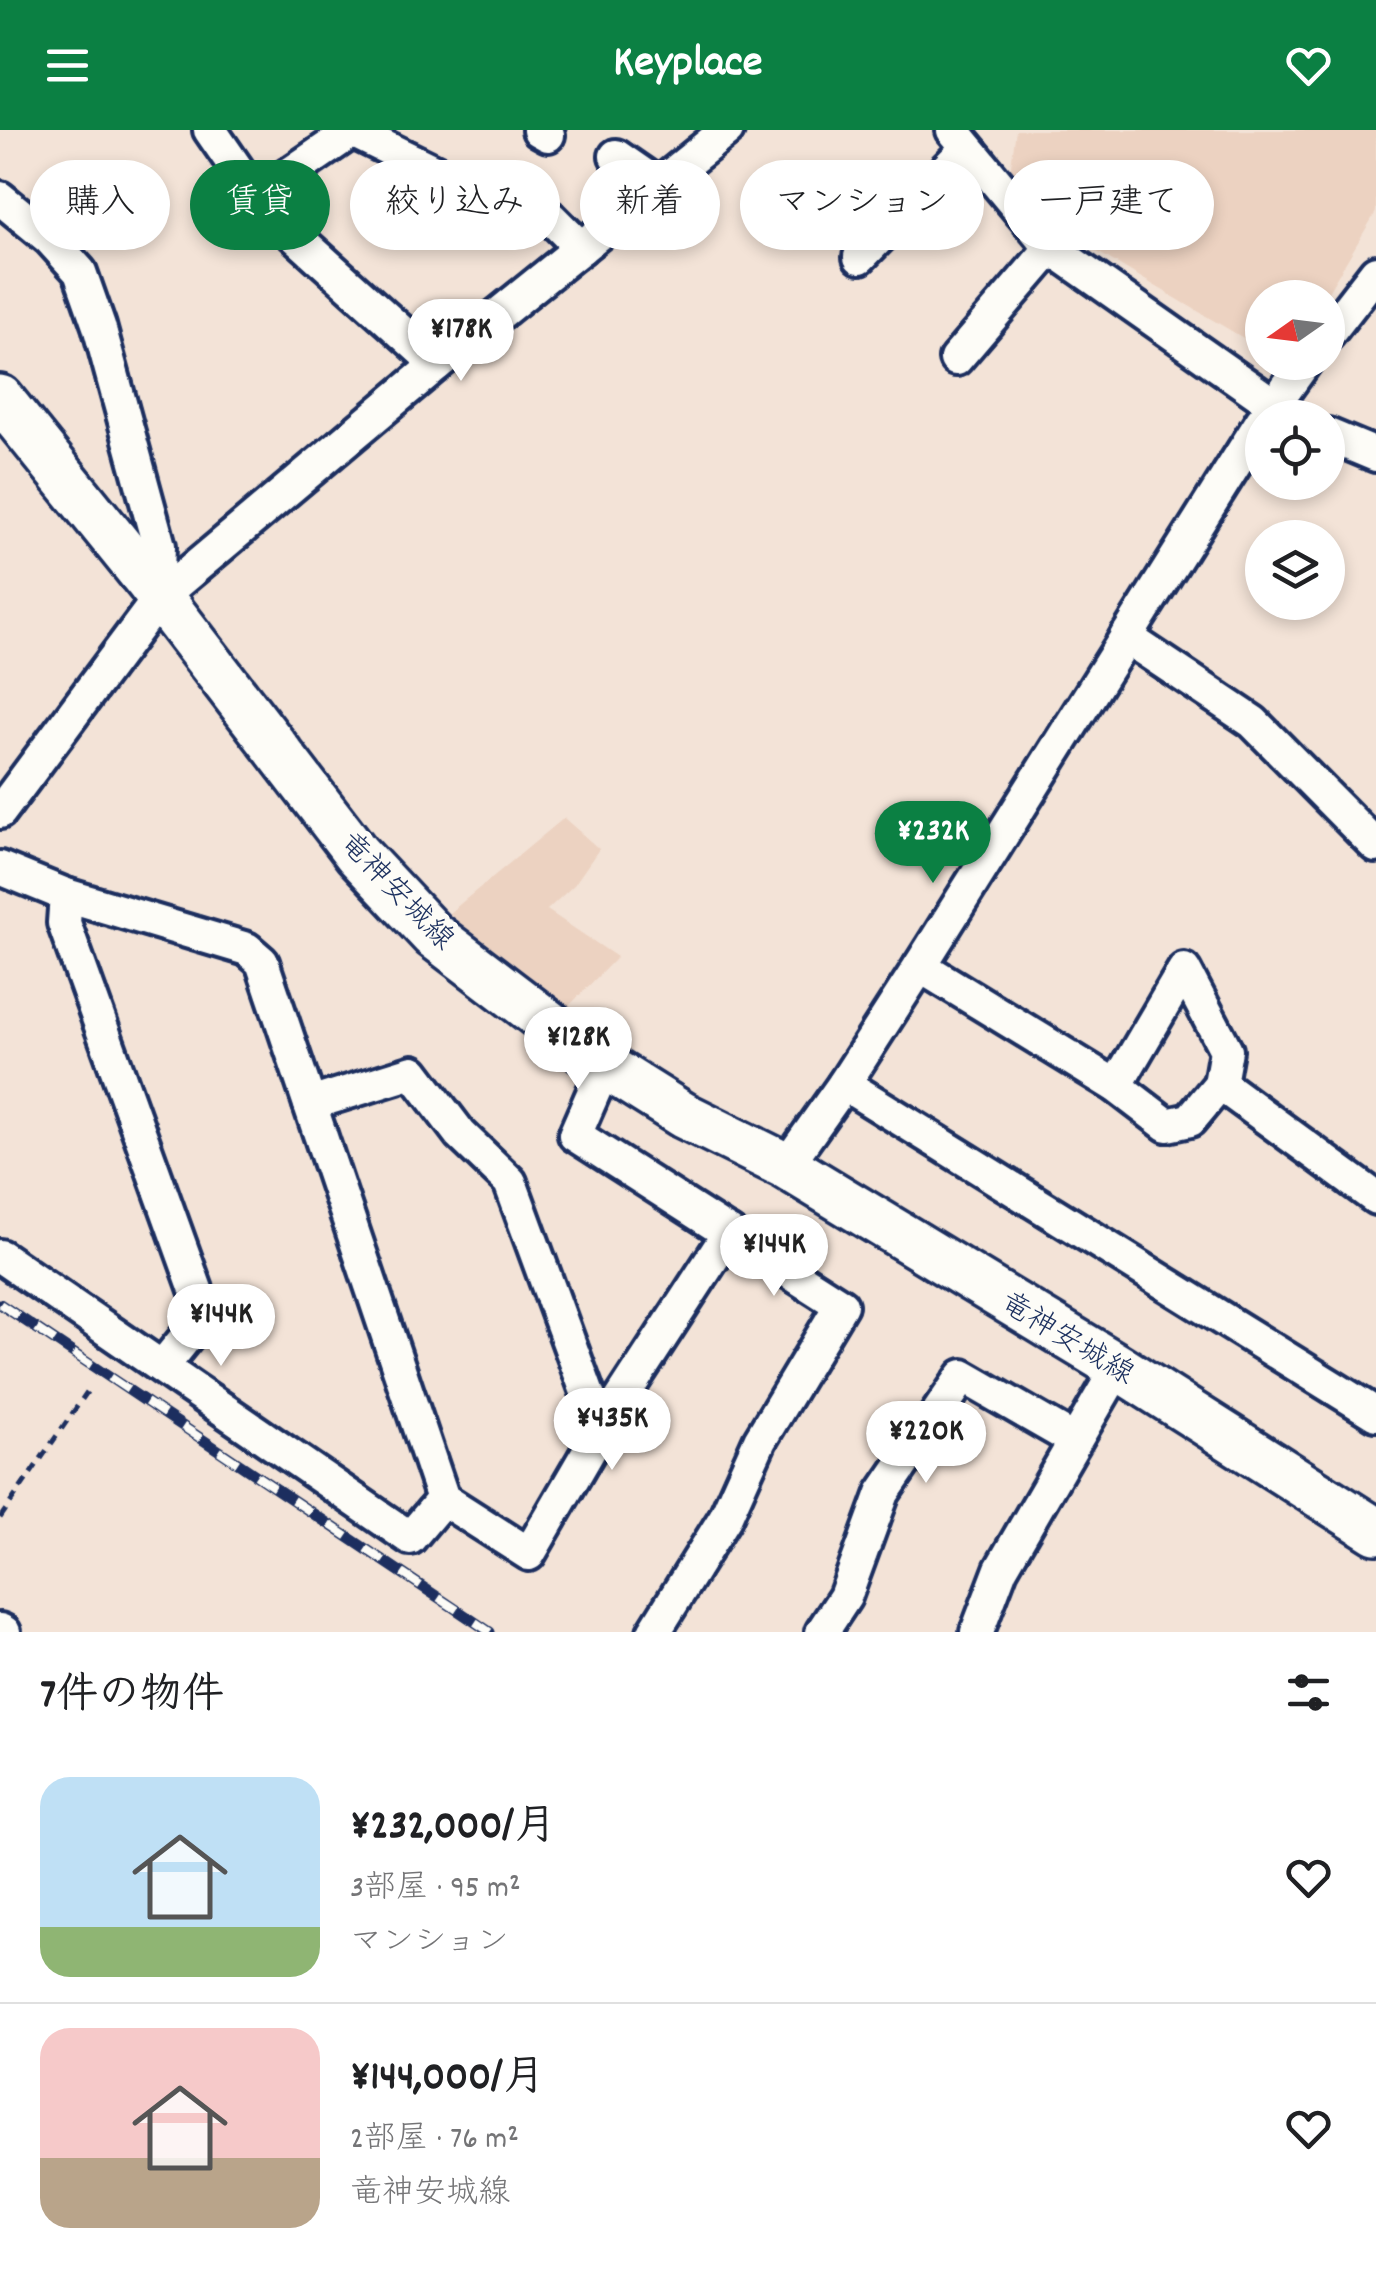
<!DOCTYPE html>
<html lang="ja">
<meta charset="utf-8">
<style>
body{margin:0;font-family:Dekko,"Klee One",sans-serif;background:#f6f6f6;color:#202124;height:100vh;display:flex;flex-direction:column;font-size:38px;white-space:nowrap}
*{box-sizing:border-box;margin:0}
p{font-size:32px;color:#757577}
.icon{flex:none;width:55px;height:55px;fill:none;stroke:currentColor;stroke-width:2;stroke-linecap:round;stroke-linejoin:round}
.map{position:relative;height:1502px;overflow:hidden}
.side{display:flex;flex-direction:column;background:#fff;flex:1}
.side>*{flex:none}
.banner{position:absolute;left:30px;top:30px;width:1318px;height:90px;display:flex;gap:20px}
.needle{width:65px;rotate:256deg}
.controls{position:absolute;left:1245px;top:150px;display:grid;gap:20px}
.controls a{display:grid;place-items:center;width:100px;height:100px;border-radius:50%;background:#fff;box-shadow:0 5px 15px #0003;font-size:50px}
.price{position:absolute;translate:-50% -85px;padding:0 22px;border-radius:35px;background:#fff;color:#222;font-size:32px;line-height:65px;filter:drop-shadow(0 2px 5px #0008)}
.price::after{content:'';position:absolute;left:50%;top:60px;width:30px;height:22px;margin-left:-15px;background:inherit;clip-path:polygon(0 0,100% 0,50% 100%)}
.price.on{background:#0b8043;color:#fff}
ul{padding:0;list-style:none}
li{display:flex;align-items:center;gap:30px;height:250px;padding:0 40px}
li+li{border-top:2px solid #e0e0e0}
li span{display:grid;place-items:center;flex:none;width:280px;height:200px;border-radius:30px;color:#555}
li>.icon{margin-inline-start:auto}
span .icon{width:120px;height:120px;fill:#fffc;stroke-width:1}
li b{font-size:42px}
h2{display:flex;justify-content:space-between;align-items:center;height:120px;padding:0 40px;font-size:42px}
.tag{padding:0 35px;border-radius:45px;background:#fff;box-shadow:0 5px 15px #0003;font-size:35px;line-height:90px}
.tag.on{background:#0b8043;color:#fff}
header{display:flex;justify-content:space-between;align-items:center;height:130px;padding:0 40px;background:#0b8043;color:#fff;font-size:45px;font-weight:700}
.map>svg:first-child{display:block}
</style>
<header><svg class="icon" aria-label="menu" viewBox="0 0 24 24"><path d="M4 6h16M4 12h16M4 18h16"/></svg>Keyplace<svg class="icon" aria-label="heart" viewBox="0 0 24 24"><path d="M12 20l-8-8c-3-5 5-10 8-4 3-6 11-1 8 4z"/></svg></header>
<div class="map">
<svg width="1376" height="1502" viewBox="0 0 1376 1502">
<rect width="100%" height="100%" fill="#f3e3d7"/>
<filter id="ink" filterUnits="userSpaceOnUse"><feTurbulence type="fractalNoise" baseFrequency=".01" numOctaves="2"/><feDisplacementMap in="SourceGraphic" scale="20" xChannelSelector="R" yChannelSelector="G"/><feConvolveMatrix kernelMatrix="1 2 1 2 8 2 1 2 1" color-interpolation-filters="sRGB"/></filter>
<g filter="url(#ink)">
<g fill="#ecd2c1">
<polygon points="1016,0 1376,0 1376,82 1325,167 1262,168 1262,219 1057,98 1010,42"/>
<polygon points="564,688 599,719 574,755 547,780 617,827 559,886 442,789"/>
</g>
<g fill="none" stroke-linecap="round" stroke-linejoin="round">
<g stroke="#1b2f5e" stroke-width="40">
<g id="street">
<polyline points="210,0 263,77 437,234"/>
<polyline points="539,0 548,5"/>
<polyline points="953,0 1051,118 1293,288"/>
<polyline points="352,1 487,67 551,88 581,118"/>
<polyline points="616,26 658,55"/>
<polyline points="256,67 354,0"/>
<polyline points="0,68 50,109 80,142 99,196 159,416 158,440 150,454"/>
<polyline points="860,127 967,18"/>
<polyline points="1328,204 1376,142"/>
<polyline points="956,229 1051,118"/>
<polyline points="1265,288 1305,232"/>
<polyline points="1328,305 1376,325"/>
<polyline points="1126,507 1253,592 1376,716"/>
<polyline points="0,682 160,467 437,234 727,0"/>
<polyline points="0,738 66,765 247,819 262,832 443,1369 529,1424 601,1300 729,1103"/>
<polyline points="66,765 64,793 203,1179 201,1189 162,1237"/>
<polyline points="920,836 1116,956 1167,995 1190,990 1220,954 1376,1068"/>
<polyline points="605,936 575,1005 841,1175 760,1310 725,1388 654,1502"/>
<polyline points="844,954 1376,1284"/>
<polyline points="1116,956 1184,840 1226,920 1220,954"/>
<polyline points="310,974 413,942 460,1004 510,1052 601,1300"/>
<polyline points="786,1036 844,954 920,836 1262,291"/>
<polyline points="0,1126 410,1408 443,1369"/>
<polyline points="0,1500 4,1502"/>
<polyline points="822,1502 845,1467 883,1363 963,1246 1074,1310"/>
<polyline points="977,1502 1001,1439 1118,1237"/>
</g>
</g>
<g stroke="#1b2f5e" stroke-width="52">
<polyline id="secondary" points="0,268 150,454 357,724 433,805 605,936 683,985 786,1036 1118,1237 1376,1401"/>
</g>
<polyline stroke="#1b2f5e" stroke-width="5" stroke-dasharray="10 8" stroke-linecap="butt" points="0,1388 87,1262"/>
<use href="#street" stroke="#fdfcf7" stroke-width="32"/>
<use href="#secondary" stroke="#fdfcf7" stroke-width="45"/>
<g stroke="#1b2f5e" stroke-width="11">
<polyline id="rail" points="0,1174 490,1502"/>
</g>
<use href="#rail" stroke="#fdfcf7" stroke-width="8" stroke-dasharray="22" stroke-linecap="butt"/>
</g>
</g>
<g text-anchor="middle" stroke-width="10" stroke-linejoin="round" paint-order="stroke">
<g font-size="30" fill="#1b2f5e" stroke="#fdfcf7">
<text transform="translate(398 760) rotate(46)" y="10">竜神安城線</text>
<text transform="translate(1068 1207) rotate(31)" y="10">竜神安城線</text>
</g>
</g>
</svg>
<div class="controls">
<a><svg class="needle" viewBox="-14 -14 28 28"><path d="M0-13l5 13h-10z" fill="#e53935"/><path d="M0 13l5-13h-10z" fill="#757577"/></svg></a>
<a><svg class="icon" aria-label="locate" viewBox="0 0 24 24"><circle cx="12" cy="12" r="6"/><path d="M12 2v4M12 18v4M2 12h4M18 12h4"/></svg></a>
<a><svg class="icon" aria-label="layers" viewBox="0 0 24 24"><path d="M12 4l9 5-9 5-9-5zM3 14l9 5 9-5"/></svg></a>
</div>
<b class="price" style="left:461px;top:254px">¥178K</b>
<b class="price on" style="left:933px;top:756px">¥232K</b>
<b class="price" style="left:578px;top:962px">¥128K</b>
<b class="price" style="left:774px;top:1169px">¥144K</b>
<b class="price" style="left:221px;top:1239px">¥144K</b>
<b class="price" style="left:612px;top:1343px">¥435K</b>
<b class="price" style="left:926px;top:1356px">¥220K</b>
<div class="banner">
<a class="tag">購入</a>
<a class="tag on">賃貸</a>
<a class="tag">絞り込み</a>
<a class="tag">新着</a>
<a class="tag">マンション</a>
<a class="tag">一戸建て</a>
</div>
</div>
<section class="side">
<h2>7件の物件<svg class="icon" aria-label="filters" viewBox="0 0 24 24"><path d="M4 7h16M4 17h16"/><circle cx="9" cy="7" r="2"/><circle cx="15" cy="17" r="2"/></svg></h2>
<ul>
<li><span style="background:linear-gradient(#bfe0f5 75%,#8fb573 0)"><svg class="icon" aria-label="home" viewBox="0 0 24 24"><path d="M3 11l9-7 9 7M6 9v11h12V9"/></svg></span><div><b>¥232,000/月</b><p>3部屋 · 95 m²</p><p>マンション</p></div><svg class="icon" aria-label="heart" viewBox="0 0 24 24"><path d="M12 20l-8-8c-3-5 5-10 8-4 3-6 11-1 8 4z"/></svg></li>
<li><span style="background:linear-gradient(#f6c9c9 65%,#b9a48a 0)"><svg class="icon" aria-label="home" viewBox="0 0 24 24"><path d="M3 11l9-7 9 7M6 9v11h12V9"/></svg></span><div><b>¥144,000/月</b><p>2部屋 · 76 m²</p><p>竜神安城線</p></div><svg class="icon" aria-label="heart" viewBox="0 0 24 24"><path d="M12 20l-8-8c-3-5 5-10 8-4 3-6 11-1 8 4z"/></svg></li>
</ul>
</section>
